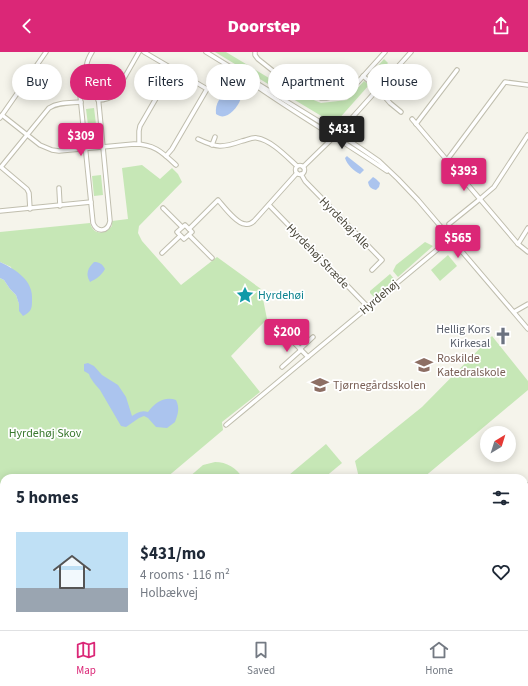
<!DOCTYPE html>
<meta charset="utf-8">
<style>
body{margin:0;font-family:"Source Sans 3",sans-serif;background:#f2f2f3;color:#1f2937;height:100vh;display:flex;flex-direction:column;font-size:15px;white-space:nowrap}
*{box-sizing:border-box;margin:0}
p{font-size:13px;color:#747a83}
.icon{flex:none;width:22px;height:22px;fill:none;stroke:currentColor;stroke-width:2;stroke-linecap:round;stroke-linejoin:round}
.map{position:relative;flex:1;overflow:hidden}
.sheet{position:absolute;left:0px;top:422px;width:528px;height:156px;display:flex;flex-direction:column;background:#fff;border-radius:12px 12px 0 0;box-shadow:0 2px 10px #0003}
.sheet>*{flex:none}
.guide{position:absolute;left:12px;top:12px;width:504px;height:36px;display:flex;gap:8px}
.needle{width:26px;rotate:38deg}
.tools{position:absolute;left:480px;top:374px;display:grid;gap:8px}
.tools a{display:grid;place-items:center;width:36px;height:36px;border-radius:50%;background:#fff;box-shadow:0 2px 10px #0003;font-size:20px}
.price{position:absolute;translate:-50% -34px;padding:0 9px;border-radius:4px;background:#db2777;color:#fff;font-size:13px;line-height:26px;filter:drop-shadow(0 1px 2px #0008)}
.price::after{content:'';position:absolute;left:50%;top:24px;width:12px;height:9px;margin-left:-6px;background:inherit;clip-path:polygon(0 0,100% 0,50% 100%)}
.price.current{background:#222;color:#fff}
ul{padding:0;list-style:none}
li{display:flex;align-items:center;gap:12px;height:100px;padding:0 16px}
li span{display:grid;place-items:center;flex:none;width:112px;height:80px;border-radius:0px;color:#555}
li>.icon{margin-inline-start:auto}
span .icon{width:48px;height:48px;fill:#fffc;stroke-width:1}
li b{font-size:17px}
h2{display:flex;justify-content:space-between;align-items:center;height:48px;padding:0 16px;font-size:17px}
.tag{padding:0 14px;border-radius:18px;background:#fff;box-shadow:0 2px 10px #0003;font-size:14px;line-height:36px}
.tag.current{background:#db2777;color:#fff}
header{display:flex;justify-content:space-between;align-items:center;height:52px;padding:0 16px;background:#db2777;color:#fff;font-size:18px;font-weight:800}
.tab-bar{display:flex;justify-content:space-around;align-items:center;height:56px;border-top:1px solid #e0e1e3;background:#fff;font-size:11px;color:#747a83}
.tab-bar a{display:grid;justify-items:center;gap:2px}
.tab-bar .current{color:#db2777}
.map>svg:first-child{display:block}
</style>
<header><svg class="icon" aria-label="back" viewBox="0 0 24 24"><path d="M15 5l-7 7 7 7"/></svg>Doorstep<svg class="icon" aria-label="share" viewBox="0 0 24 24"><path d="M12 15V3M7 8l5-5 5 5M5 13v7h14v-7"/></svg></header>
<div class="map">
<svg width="528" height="578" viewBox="0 0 528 578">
<rect width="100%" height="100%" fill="#f5f4eb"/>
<g fill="#c6e7b6">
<polygon points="215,0 226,0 289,38 321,51 347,48 364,29 369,33 337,69 333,71"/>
<polygon points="384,7 388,11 372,29 368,25"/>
<polygon points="94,56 96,72 88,73 86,57"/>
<path d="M142,113l18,14 12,-11 6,6 4,8 -43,44 -1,7 4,8 39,44 36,-28 44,32 6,30 -36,37 29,36 -38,30 1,8 -57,48h-162v46l-4,-5v-241l4,2 6,9 6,6 7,20 -12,-48 -11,-5v-30l90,-9c4,13 14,11 22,3v-5l16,-2 -6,-51z"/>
<polygon points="101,123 103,143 94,144 92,124"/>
<polygon points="425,190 433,194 398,225 393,219 396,213"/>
<polygon points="448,203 457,214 440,229 431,218"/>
<polygon points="390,222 395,228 374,245 370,241 370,239"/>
<polygon points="492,284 528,329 528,338 423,426 359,426 355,409 422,355"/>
<polygon points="326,392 342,411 324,426 292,426 289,423"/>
<path d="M215,410c12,0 21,6 28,16h-55l15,-13z"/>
<polygon points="0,503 4,508 4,574 57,574 60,578 0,578"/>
<polygon points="524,541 528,548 528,578 447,578 444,574 524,574"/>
<polygon points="87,574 202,574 205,578 91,578"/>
<polygon points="207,574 233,574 236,578 211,578"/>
</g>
<g fill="#abc4ee">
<path d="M230,39c5,-1 8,1 11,6 -1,7 -9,17 -16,19 -3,1 -6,0 -9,-2 -1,-11 4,-18 14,-23z"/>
<path d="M347,104l1,1 14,11 2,2 -4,4c-6,-3 -13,-9 -15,-16z"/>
<path d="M373,125l3,2 4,4 -1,4 -3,3c-5,-1 -7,-3 -8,-8z"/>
<path d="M0,210c16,8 34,18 32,39 0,8 -1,11 -9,15l-4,-5v-7l-3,-9 -6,-6 -6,-9 -4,-2z"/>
<path d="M94,210c6,0 8,2 11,7 -4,7 -9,10 -15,13 -5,-8 -2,-14 4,-20z"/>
<path d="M88,311l6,3 8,9 16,10 8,12 6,19c5,-3 9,-6 16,-4 7,-9 16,-16 28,-12 4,8 2,14 -1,22l-8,6 -11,-1 -8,-9 -4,-2 -5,2 -13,9 -5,-1 -21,-36 -6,-7 -4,-6 -1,-3 -5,-3v-7z"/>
<polygon points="0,559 4,563 4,574 11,574 13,578 0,578"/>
</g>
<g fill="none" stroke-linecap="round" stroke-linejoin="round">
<g stroke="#c0beae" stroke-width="5.5">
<g id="minor">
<polyline points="144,0 207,37 172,97 166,104"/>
<polyline points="206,0 338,81 366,100 379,109 398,127 418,148 528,277"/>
<polyline points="255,0 255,3 258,7 292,34 321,46 326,46 347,42 385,0"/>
<polyline points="363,24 378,37 390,51 401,60"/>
<path d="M84,25c6,-1 11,1 13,7l13,137c-2,11 -13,12 -17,2l-14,-138 1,-3z"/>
<path d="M87,25c-1,-12 -1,-15 5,-25"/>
<path d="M245,26c46,33 95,61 142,93"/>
<path d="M98,48c7,0 12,-1 17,-6l24,-42"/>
<path d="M2,63l38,30 12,5 7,1 75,-7c20,0 28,8 42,21"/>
<polyline points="0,66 46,0"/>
<polyline points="412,67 518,192 528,200"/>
<polyline points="416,72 457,18"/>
<path d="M198,87c19,9 24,9 44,2 5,-1 10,-4 15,-3 14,2 30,19 40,28"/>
<polyline points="139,92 139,79 140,74 173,17"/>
<polyline points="212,93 215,85"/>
<polyline points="447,108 505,30 528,33"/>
<circle cx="300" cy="118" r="4.5"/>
<polyline points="303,115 342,77 411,0"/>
<polyline points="301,122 305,129 382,208 372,218"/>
<polyline points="59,136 60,154"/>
<polyline points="269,153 368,255"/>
<polyline points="163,156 182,175"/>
<path d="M30,157l-1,-16 -2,-4 -26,-22 48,-59c9,-6 21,-5 32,-6"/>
<polyline points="0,159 91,150"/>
<polyline points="449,172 480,147 494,135 528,83"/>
<polygon points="185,173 192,180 184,187 177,180"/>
<path d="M189,177l29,-29c6,7 19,24 27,24 4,1 7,-1 9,-3l43,-48"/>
<polyline points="189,183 212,206"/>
<polyline points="518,192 528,176"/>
<polyline points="162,201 180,184"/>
<polyline points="514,260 528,252"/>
<polyline points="276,272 308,305"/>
<polyline points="300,297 313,285"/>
<polyline points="282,315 301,298"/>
<polyline points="226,373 450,187"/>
<polyline points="524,436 528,433"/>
<polyline points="524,469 528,465"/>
<polyline points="524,536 528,543"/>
<polyline points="376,574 378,578"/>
<polyline points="355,578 360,574"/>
<polyline points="388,578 389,574"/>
</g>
</g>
<g stroke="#d7c243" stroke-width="8">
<g id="highway">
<polyline points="0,483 4,488"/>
<polyline points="0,493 4,499"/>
<polyline points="63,574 67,578"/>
<polyline points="73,574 76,578"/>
</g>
</g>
<use href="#minor" stroke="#fff" stroke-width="3.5"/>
<use href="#highway" stroke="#f8e973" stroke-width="5.5"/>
</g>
<defs>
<g id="sight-bare" transform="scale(1.38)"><path d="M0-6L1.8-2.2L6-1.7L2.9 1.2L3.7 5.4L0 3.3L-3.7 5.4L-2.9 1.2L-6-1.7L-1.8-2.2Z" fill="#0f9aa8" stroke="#fff" stroke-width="2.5" paint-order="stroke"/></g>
<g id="church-bare" transform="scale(1.38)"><path d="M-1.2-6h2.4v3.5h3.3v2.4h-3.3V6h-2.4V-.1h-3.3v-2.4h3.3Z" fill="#6b7280" stroke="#fff" stroke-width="2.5" paint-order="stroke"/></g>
<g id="university-bare" transform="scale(1.38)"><path d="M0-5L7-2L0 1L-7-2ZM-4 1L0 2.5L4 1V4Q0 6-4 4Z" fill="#8d6e63" stroke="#fff" stroke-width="2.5" paint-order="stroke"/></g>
<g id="school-bare" transform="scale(1.38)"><path d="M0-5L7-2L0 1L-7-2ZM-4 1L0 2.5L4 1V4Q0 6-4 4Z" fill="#8d6e63" stroke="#fff" stroke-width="2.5" paint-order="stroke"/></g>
</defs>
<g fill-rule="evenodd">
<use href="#sight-bare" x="245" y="243"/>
<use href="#church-bare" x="503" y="284"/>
<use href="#university-bare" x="424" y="313"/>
<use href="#school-bare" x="320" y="333"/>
</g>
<g text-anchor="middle" stroke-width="3.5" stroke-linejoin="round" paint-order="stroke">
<g font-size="12" fill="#494639" stroke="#fff">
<text transform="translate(345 171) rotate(46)" y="4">Hyrdehøj Alle</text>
<text transform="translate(318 204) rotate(46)" y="4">Hyrdehøj Stræde</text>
<text transform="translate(379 245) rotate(-40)" y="4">Hyrdehøj</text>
</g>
<g font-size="12" fill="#0d838f" stroke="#fff" text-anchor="start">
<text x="258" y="247">Hyrdehøi</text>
</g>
<g font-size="12" fill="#5b616d" stroke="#fff" text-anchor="end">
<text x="490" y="281">Hellig Kors<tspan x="490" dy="14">Kirkesal</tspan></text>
</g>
<g font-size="12" fill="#785e54" stroke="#fff" text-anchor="start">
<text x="437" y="310">Roskilde<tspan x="437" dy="14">Katedralskole</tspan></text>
<text x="333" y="337">Tjørnegårdsskolen</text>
</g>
<g font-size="12" fill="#3a792e" stroke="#fff">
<text x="45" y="385">Hyrdehøj Skov</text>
</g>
</g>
</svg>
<div class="tools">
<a><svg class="needle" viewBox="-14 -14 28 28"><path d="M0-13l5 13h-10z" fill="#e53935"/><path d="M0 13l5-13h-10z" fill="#747a83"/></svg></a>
</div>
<b class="price current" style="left:342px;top:98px">$431</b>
<b class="price" style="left:81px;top:105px">$309</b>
<b class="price" style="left:464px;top:140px">$393</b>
<b class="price" style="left:458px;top:207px">$565</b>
<b class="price" style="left:287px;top:301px">$200</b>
<div class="guide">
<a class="tag">Buy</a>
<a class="tag current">Rent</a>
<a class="tag">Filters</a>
<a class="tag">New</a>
<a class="tag">Apartment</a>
<a class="tag">House</a>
</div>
<section class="sheet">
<h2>5 homes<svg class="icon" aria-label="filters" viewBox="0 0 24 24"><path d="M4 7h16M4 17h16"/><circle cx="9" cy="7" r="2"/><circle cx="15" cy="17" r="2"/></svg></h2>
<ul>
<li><span style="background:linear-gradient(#bfe0f5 70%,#9aa5b1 0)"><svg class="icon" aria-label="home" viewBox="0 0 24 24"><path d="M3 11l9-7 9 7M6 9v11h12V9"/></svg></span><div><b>$431/mo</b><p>4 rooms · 116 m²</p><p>Holbækvej</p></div><svg class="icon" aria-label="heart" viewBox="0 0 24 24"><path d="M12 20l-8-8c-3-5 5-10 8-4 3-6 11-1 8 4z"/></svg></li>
</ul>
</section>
</div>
<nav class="tab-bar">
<a class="current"><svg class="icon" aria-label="map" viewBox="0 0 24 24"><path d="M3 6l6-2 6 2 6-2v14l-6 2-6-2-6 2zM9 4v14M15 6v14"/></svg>Map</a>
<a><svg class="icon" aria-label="saved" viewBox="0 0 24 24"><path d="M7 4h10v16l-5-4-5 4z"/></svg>Saved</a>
<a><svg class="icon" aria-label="home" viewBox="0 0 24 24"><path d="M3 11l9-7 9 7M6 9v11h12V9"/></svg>Home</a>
</nav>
